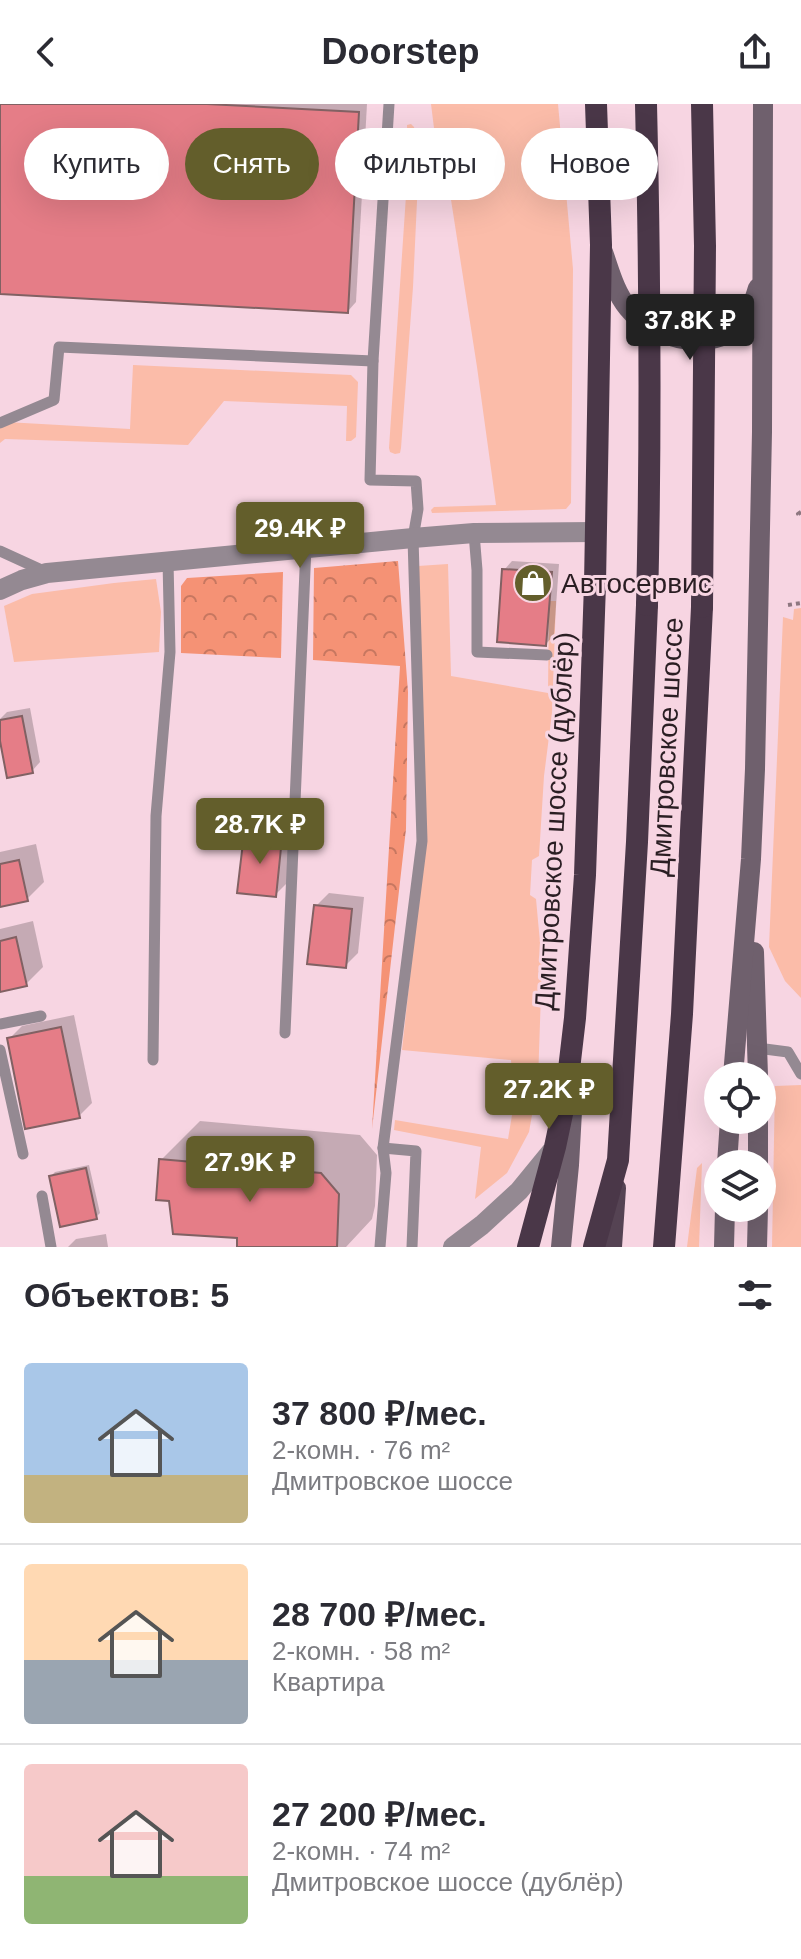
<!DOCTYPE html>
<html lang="ru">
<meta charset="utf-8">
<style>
body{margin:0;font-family:Helvetica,sans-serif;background:#f7f7f7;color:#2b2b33;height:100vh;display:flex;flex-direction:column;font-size:30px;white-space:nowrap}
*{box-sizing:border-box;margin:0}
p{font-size:26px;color:#7c7c81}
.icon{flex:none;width:44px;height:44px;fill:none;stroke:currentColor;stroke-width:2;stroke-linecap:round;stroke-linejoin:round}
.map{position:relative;height:1143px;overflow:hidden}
.side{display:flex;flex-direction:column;background:#fff;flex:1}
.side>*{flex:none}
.guide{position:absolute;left:24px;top:24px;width:754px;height:72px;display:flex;gap:16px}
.buttons{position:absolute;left:704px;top:958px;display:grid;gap:16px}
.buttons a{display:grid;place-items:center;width:72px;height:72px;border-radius:50%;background:#fff;box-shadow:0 8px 32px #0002;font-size:40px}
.price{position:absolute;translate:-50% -68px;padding:0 18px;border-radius:8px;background:#635e2b;color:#fff;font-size:26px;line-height:52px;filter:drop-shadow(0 2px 4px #0008)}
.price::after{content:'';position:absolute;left:50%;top:48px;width:24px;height:18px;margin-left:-12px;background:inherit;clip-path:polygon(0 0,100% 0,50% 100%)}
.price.active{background:#222;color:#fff}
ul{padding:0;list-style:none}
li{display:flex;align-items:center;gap:24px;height:200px;padding:0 24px}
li+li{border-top:2px solid #e1e1e2}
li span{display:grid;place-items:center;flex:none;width:224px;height:160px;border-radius:8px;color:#555}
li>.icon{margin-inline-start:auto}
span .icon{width:96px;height:96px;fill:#fffc;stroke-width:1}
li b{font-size:34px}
h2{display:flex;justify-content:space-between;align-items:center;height:96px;padding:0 24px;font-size:34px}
.chip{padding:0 28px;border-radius:36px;background:#fff;box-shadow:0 8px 32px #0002;font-size:28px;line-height:72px}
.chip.active{background:#635e2b;color:#fff}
header{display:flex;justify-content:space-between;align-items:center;height:104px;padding:0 24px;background:#fff;font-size:36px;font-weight:700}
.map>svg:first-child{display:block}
</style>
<header><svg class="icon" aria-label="back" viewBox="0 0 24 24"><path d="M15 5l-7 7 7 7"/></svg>Doorstep<svg class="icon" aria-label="share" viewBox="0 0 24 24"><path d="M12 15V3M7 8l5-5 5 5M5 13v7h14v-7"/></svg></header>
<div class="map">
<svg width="801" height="1143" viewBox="0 0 801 1143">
<defs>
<pattern id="forest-crowns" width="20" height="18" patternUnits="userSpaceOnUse" patternTransform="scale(2)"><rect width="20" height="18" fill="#f59275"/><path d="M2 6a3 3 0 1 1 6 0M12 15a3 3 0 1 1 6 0" fill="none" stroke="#c77760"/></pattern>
</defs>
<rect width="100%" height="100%" fill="#f7d5e2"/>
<g fill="#fbbca9">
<polygon points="431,0 558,0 573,165 571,399 566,405 432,409 431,406 434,403 496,401 477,263 447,70 439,64"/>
<polygon points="411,20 414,23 416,30 418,62 417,97 413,183 401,344 400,349 395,350 390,348 389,344 408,62 407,21"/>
<polygon points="133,261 351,271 358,278 356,333 351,337 346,337 347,302 224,297 188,341 5,335 0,339 0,322 6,318 130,325"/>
<polygon points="448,460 451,572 548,589 549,497 556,497 552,609 544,672 539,752 532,756 530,791 536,795 542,860 538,977 529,1028 507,1069 475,1095 481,1043 394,1026 395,1016 508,1035 514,999 511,956 402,946 426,724 418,462"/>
<polygon points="156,475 161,508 159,548 14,558 4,502 32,490 114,479"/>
<polygon points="801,504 801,894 785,877 769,843 783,513 793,516 794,505"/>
<polygon points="801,981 801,1143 772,1143 775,982"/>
<polygon points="702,1059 699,1143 687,1143 697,1064"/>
</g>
<g fill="url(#forest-crowns)">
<polygon points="398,457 408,588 406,725 372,1025 400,562 313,556 314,464"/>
<polygon points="283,468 281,554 181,549 181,482 187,474"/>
</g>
<g fill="#0003">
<polygon points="0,0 367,0 356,198 348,207 0,188"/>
<polygon points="512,457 559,460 554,531 546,540 504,466"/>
<polygon points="30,604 40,658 32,667 0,626 0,615 7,608"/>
<polygon points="259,718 294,722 288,778 275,791 246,731"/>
<polygon points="36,740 44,778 27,795 0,801 0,748"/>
<polygon points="329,789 364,793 358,849 345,862 316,802"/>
<polygon points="33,817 43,863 26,880 0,886 0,825"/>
<polygon points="74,911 92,999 79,1012 9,935 22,922"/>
<polygon points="200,1017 360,1031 377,1051 375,1102 372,1115 346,1143 239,1143 239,1132 171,1095 161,1056"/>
<polygon points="89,1061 100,1109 96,1113 51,1072 55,1068"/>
<polygon points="106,1130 108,1143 68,1143 76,1135"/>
</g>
<g fill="#e57d87" stroke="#816163" stroke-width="2">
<polygon points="0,0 207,0 359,8 348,209 0,190"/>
<polygon points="502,465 552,468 546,542 497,538"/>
<polygon points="22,612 33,669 7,674 0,637 0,616"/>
<polygon points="244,730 282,734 276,793 237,789"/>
<polygon points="19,756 28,797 0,803 0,760"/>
<polygon points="314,801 352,805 346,864 307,860"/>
<polygon points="16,833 27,882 0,888 0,837"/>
<polygon points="61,923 80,1014 25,1025 7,934"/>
<polygon points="159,1055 321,1069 339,1090 337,1143 237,1143 237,1134 173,1130 169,1097 156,1096"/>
<polygon points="86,1064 97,1115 60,1123 49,1072"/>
</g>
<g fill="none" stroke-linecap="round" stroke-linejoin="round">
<g stroke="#8e7780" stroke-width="4" stroke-dasharray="4 4" stroke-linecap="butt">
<polyline points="801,408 798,410 801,412"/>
<polyline points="788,501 801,499"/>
</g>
<g stroke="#948992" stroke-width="11">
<polyline points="0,319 54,296 59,243 373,257"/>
<polyline points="474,429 477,466 477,548 547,551"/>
<polyline points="0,447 46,468"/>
<polyline points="0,920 41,912"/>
<polyline points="285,929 306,443"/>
<polyline points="757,944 788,948 801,970"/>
<polyline points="0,946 23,1050"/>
<polyline points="153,956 156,712 170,548 168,457"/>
<polyline points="383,1044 416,1047 412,1143"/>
<polyline points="42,1092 51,1143"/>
<polyline points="380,1143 386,1069 383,1044 422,737 413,434 418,405 416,377 370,376 373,257 389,0"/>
</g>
<g stroke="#948992" stroke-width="20">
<polyline points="0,486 22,476 47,469 413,434 474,429 595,428"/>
<polyline points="453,1143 482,1121 519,1087 555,1043"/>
</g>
<g stroke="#6f606d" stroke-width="20">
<path d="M603,148c7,20 12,40 25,56 27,33 90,48 119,9 5,-9 8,-20 11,-29"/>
<polyline points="754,848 758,972"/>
<polyline points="733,972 751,755 755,665 762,328 763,0"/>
<polyline points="727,1060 730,1016"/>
<polyline points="758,1060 758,1016"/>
<polyline points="561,1143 569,1061 573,990"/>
<polyline points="724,1143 725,1104"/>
<polyline points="757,1143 758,1104"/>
</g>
<polyline stroke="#554353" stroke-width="20" points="612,1143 616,1084"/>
<g stroke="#4a3748" stroke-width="22">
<polyline points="528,1143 555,1043 566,991 575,914 585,771 595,480 601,141 596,0"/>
<polyline points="594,1143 618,1056 637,738 647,501"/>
<polyline points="664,1143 682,910 702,503"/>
</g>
<g stroke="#4a3748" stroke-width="22">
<path d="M646,0c4,167 5,334 1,501"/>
<polyline points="702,0 705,142 702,503"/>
</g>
</g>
<defs>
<g id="shop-disc" transform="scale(2)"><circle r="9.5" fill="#635e2b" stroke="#f7d5e2"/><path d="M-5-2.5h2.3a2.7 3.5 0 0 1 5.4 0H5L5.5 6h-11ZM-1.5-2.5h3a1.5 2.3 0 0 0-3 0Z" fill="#fff"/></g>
</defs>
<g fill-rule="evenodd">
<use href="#shop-disc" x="533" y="479"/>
</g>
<g text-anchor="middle" stroke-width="6" stroke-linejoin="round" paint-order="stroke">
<g font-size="28" fill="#2a1e23" stroke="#f7d5e2" text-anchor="start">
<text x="561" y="489">Автосервис</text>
</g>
<g font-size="28" fill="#2a1e23" stroke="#f7d5e2">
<text transform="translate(666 643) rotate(-87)" y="10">Дмитровское шоссе</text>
<text transform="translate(554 717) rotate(-87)" y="10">Дмитровское шоссе (дублёр)</text>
</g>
</g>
</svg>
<div class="buttons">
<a><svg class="icon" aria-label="locate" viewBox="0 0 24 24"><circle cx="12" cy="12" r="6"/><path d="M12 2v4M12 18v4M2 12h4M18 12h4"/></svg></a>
<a><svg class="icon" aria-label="layers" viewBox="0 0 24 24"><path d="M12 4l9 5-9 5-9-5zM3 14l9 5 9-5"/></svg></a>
</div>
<b class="price active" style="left:690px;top:258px">37.8K ₽</b>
<b class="price" style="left:300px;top:466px">29.4K ₽</b>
<b class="price" style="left:260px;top:762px">28.7K ₽</b>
<b class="price" style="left:549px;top:1027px">27.2K ₽</b>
<b class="price" style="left:250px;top:1100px">27.9K ₽</b>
<div class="guide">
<a class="chip">Купить</a>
<a class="chip active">Снять</a>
<a class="chip">Фильтры</a>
<a class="chip">Новое</a>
</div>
</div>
<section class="side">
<h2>Объектов: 5<svg class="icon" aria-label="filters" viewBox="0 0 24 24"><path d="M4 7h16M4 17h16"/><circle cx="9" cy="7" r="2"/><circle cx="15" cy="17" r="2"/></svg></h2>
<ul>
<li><span style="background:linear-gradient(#a9c7e8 70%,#c2b280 0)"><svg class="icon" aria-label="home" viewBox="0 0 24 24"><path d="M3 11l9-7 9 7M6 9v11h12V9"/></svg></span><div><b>37 800 ₽/мес.</b><p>2-комн. · 76 m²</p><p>Дмитровское шоссе</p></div></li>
<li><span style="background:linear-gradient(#ffd9b3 60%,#9aa5b1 0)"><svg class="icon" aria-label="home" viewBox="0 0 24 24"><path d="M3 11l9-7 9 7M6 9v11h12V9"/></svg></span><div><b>28 700 ₽/мес.</b><p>2-комн. · 58 m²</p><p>Квартира</p></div></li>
<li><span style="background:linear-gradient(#f6c9c9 70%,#8fb573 0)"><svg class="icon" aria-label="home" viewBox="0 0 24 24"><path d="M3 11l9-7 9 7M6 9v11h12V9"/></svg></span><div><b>27 200 ₽/мес.</b><p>2-комн. · 74 m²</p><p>Дмитровское шоссе (дублёр)</p></div></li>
</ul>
</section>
